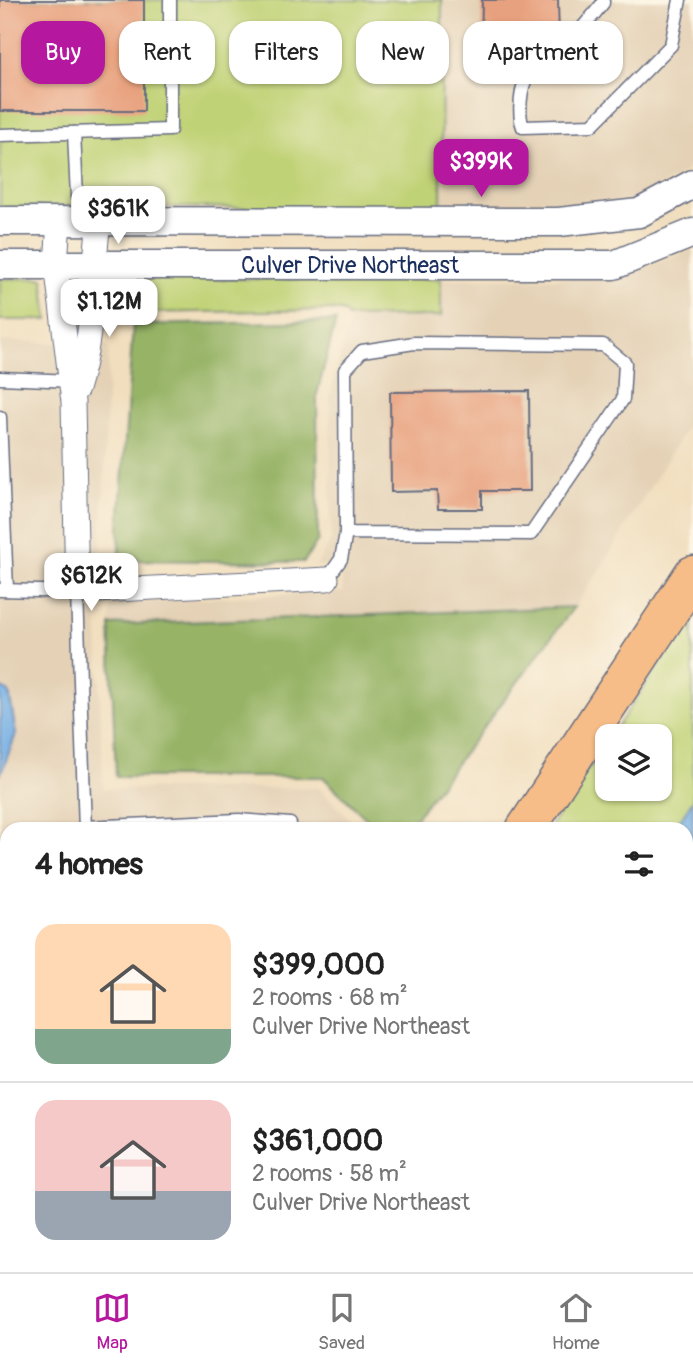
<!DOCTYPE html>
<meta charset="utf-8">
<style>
body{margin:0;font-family:Pangolin,sans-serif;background:#f2f2f2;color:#222;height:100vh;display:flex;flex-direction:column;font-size:26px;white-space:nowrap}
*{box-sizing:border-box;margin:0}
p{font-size:23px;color:#767676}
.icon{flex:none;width:38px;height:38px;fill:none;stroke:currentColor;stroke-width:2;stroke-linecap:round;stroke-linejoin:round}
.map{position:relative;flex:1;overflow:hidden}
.panel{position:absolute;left:0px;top:822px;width:693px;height:450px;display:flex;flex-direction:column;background:#fff;border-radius:21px 21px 0 0;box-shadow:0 2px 5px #0004}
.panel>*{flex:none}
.banner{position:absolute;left:21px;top:21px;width:651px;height:63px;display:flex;gap:14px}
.buttons{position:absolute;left:595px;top:724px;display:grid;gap:14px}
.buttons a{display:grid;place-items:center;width:77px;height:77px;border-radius:14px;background:#fff;box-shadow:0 2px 5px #0004;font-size:35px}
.price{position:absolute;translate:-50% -60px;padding:0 16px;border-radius:14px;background:#fff;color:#222;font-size:23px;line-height:46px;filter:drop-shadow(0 2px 4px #0008)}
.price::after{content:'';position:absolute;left:50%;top:42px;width:21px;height:16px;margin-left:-10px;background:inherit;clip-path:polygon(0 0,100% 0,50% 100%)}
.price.current{background:#b5179e;color:#fff}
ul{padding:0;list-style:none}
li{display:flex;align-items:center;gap:21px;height:175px;padding:0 35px}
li+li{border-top:2px solid #e0e0e0}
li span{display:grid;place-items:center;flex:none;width:196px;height:140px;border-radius:21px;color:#555}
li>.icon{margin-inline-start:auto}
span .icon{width:84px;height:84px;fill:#fffc;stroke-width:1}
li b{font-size:30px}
h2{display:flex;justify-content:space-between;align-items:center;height:84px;padding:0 35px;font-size:30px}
.chip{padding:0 24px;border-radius:21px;background:#fff;box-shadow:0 2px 5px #0004;font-size:24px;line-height:63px}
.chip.current{background:#b5179e;color:#fff}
.menu{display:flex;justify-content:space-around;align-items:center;height:98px;border-top:2px solid #e0e0e0;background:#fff;font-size:19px;color:#767676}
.menu a{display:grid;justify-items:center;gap:4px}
.menu .current{color:#b5179e}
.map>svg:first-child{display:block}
</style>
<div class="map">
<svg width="693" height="1272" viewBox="0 0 693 1272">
<rect width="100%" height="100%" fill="#fcf5e5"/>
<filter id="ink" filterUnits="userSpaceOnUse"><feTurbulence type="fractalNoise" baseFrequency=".0143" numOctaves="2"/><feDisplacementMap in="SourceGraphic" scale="14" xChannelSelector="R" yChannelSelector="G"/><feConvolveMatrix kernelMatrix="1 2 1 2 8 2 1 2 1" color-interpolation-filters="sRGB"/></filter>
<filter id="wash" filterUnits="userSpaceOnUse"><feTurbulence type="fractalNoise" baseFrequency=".00686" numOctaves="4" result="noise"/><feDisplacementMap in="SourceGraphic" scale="28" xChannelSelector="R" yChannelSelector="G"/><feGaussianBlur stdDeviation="1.57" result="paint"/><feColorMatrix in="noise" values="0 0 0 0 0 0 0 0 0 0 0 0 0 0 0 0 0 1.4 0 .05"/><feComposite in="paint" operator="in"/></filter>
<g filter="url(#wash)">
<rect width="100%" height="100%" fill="#f1debe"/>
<g fill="#e4d1b6">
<polygon points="442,0 693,0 693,161 684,173 634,200 558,209 441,210"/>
<polygon points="693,250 693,417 593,580 574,607 110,625 111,603 343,592 341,565 316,566 331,540 330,395 349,324 348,317 440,316 441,279 614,278"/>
<polygon points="0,341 109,345 98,629 103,789 319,788 360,829 7,830 7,1265 84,1265 79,1272 0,1272"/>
</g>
<g fill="#bfd275" stroke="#6d806a" stroke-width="2">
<polygon points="0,0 442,0 441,210 86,206 0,208"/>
<polygon points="43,278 48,320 0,320 0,279"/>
<polygon points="107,279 441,279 441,316 348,317 344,312 336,310 133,313 123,319 104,319"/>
<polygon points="693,616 693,800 674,829 548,830 607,741 607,789 660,789 660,737 610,737"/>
<polygon points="256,1265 388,1265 384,1272 252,1272"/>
</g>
<g fill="#97b466" stroke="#597262" stroke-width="2">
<polygon points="336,321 317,394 318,540 304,562 120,560 119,528 133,325"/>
<polygon points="574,607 407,829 377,829 323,777 116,777 110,625"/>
</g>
<g fill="#74afe5" stroke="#486fa2" stroke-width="2">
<polygon points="0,687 9,692 16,734 0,776"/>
<polygon points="693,800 693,1272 384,1272 388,1265 686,1265 686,830 674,829"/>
<polygon points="0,869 7,889 7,970 0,983"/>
</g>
<g id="blocks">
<g fill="#e8a17e">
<rect x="0" y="0" width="144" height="111"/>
<polygon points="482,0 558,0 559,41 556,43 528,43 529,54 481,56"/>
<polygon points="529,391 530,491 482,491 482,509 438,509 437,491 391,492 390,392"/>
</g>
</g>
</g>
<g filter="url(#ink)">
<use href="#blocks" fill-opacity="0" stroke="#666c80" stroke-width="2"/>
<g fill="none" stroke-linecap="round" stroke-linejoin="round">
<g stroke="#666c80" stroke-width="15">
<g id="service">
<path d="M603,0v3c-16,20 -32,39 -51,56 -7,6 -17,9 -23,16 -9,9 -11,40 -6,52l69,-2 79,-80 9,-45"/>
<polyline points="74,133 77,197 96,218"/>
<polyline points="0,135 170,130 170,0"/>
<polyline points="0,378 73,381"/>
<polyline points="0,417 7,590"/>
<polyline points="327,579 341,559 346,533 345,370 362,351 414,343 603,345 625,363 623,399 531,534 346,533"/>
<polyline points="0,590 77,592 85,830"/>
<polyline points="85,827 239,820 290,824 288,830"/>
<polyline points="0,1090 7,1080"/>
<polyline points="9,1272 13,1265"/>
</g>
</g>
<g stroke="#666c80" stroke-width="25">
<g id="minor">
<polyline points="59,221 56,264 73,402 77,592 327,579"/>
<path d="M77,389c17,-53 15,-113 22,-168"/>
</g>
</g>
<g stroke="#666c80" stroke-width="31">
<g id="tertiary">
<polyline points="0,221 559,222 639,213 693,184"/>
<path id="s1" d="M0,265h614l79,-32"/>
</g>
</g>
<g stroke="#666c80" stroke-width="41">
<g id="motorway">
<polyline points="525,830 693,575"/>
<polyline points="232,1272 237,1265"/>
</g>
</g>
<use href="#service" stroke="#fff" stroke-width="12"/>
<use href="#minor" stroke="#fff" stroke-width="23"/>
<use href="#tertiary" stroke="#fff" stroke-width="28"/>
<use href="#motorway" stroke="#f7bd88" stroke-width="38"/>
</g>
</g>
<g text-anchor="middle" stroke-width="6" stroke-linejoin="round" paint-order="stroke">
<g font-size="23" fill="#1b2f5e" stroke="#fcf5e5">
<text dy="8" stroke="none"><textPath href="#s1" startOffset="350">Culver Drive Northeast</textPath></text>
</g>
</g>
</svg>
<div class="buttons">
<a><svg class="icon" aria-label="layers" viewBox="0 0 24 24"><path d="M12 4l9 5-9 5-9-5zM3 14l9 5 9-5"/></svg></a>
</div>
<b class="price current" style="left:481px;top:199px">$399K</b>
<b class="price" style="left:118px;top:246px">$361K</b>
<b class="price" style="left:109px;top:339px">$1.12M</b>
<b class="price" style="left:91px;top:613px">$612K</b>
<div class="banner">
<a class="chip current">Buy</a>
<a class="chip">Rent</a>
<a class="chip">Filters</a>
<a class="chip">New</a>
<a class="chip">Apartment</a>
</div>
<section class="panel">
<h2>4 homes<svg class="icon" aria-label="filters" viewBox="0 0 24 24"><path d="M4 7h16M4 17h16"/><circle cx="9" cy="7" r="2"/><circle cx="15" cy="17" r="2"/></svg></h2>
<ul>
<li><span style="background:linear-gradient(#ffd9b3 75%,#7fa58c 0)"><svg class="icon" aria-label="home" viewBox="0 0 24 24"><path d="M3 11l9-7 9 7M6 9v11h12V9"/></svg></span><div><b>$399,000</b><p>2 rooms · 68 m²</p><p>Culver Drive Northeast</p></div></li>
<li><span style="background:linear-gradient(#f6c9c9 65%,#9aa5b1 0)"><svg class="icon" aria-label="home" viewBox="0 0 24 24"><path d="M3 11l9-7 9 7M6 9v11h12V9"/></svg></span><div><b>$361,000</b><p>2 rooms · 58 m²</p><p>Culver Drive Northeast</p></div></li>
</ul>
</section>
</div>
<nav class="menu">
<a class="current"><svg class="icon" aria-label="map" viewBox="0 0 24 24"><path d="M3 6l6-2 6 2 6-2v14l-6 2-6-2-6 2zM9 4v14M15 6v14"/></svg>Map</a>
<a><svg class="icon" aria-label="saved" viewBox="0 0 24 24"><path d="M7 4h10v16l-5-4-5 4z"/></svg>Saved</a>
<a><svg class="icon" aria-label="home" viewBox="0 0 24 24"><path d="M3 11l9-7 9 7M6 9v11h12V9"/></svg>Home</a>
</nav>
